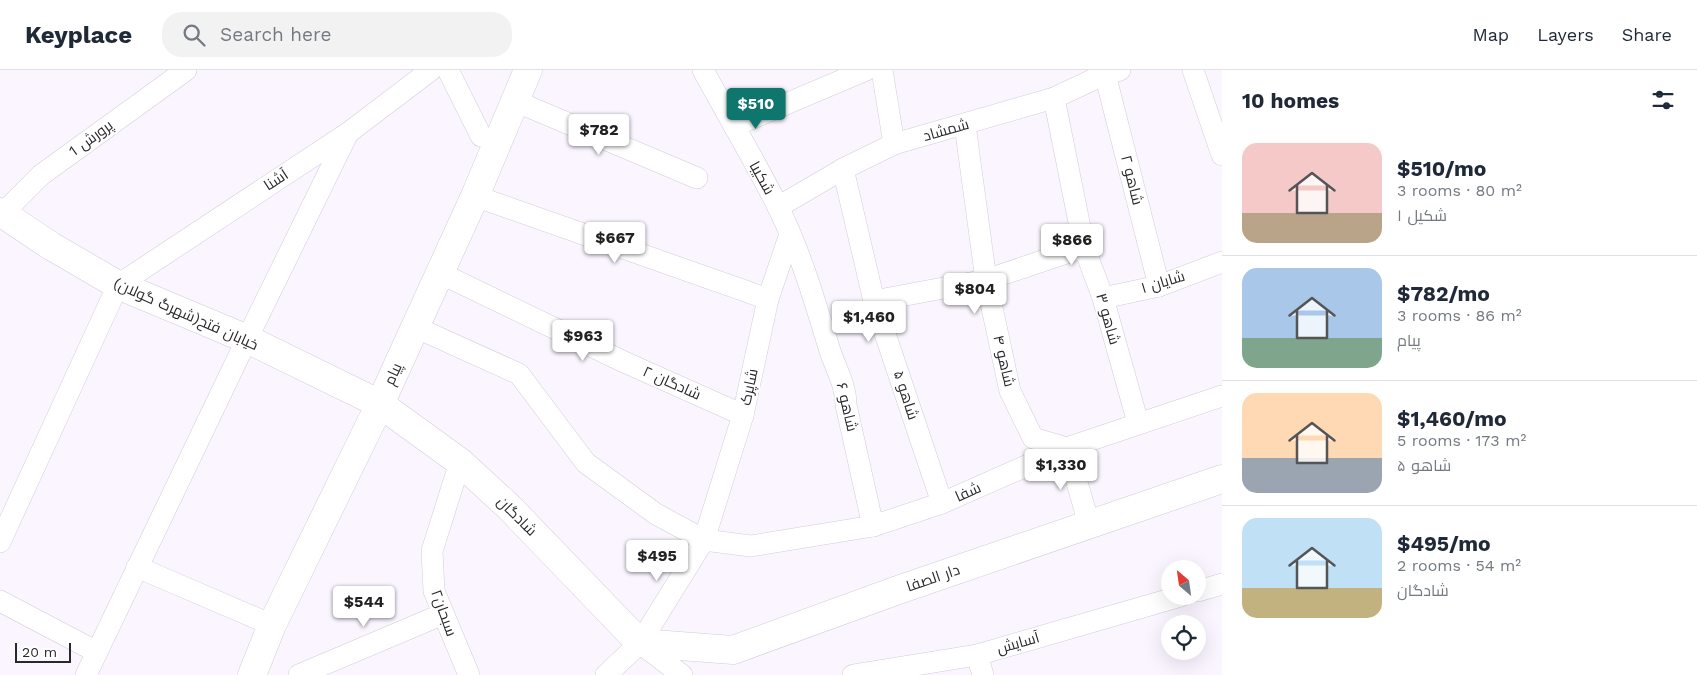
<!DOCTYPE html>
<meta charset="utf-8">
<style>
body{margin:0;font-family:"Work Sans",Cairo,sans-serif;background:#f2f2f3;color:#1f2937;height:100vh;display:flex;flex-direction:column;font-size:19px;white-space:nowrap}
*{box-sizing:border-box;margin:0}
p{font-size:16px;color:#747a83}
.icon{flex:none;width:28px;height:28px;fill:none;stroke:currentColor;stroke-width:2;stroke-linecap:round;stroke-linejoin:round}
.map{position:relative;flex:1;overflow:hidden}
.panel{display:flex;flex-direction:column;background:#fff;width:475px}
.panel>*{flex:none}
.needle{width:32px;rotate:331deg}
.fabs{position:absolute;left:1161px;top:490px;display:grid;gap:10px}
.fabs a{display:grid;place-items:center;width:45px;height:45px;border-radius:50%;background:#fff;box-shadow:0 5px 20px #0002;font-size:25px}
.scale{position:absolute;left:15px;bottom:12px;width:56px;box-sizing:border-box;padding-left:5px;border:2px solid #2a282b;border-top:0;font-size:14px;line-height:18px;white-space:nowrap;color:#2a282b;-webkit-text-stroke:4px #fff;paint-order:stroke}
.price{position:absolute;translate:-50% -42px;padding:0 11px;border-radius:5px;background:#fff;color:#222;font-size:16px;line-height:32px;filter:drop-shadow(0 1px 2px #0008)}
.price::after{content:'';position:absolute;left:50%;top:30px;width:15px;height:11px;margin-left:-8px;background:inherit;clip-path:polygon(0 0,100% 0,50% 100%)}
.price.active{background:#0f766e;color:#fff}
ul{padding:0;list-style:none}
li{display:flex;align-items:center;gap:15px;height:125px;padding:0 20px}
li+li{border-top:1px solid #e0e1e3}
li span{display:grid;place-items:center;flex:none;width:140px;height:100px;border-radius:15px;color:#555}
li>.icon{margin-inline-start:auto}
span .icon{width:60px;height:60px;fill:#fffc;stroke-width:1}
li b{font-size:21px}
h2{display:flex;justify-content:space-between;align-items:center;height:60px;padding:0 20px;font-size:21px}
header{display:flex;align-items:center;gap:30px;box-sizing:border-box;height:70px;padding:0 25px;background:#fff;border-bottom:1px solid #e0e1e3}
header strong{font-size:24px}
nav{display:flex;gap:28px;margin-inline-start:auto;font-size:18px}
.search{width:350px;height:45px;background:#f2f2f3;display:flex;align-items:center;gap:12px;box-sizing:border-box;padding:0 18px;border-radius:20px;color:#747a83;font-size:19px}
main{display:flex;flex:1;min-height:0}
.map>svg:first-child{display:block}
</style>
<header>
<strong>Keyplace</strong>
<div class="search"><svg class="icon" aria-label="search" viewBox="0 0 24 24"><circle cx="10" cy="10" r="6"/><path d="M15 15l6 6"/></svg>Search here</div>
<nav><a>Map</a><a>Layers</a><a>Share</a></nav>
</header>
<main>
<div class="map">
<svg width="1222" height="605" viewBox="0 0 1222 605">
<rect width="100%" height="100%" fill="#faf5fe"/>
<g fill="none" stroke-linecap="round" stroke-linejoin="round">
<g stroke="#d2cdd6" stroke-width="22">
<g id="street">
<polyline points="448,0 481,66"/>
<path d="M703,0c25,46 52,91 75,137 23,46 37,95 52,144 6,18 16,34 16,54l27,121"/>
<polyline points="882,0 894,74"/>
<polyline points="1193,0 1222,85"/>
<polyline points="1105,4 1159,216"/>
<polyline points="1054,28 1084,177 1103,228 1138,353"/>
<polyline points="515,31 697,108"/>
<polyline points="965,55 986,210 1010,321 1033,368 1067,378 1089,454"/>
<polyline points="734,56 866,0"/>
<polyline points="843,99 874,231 942,433"/>
<polyline points="475,126 768,229"/>
<polyline points="778,137 843,99 894,74 1054,28 1105,4 1120,0"/>
<polyline points="2,144 41,105 186,0"/>
<polyline points="440,203 622,291 743,345"/>
<polyline points="1103,228 1159,216 1222,192"/>
<polyline points="874,231 986,210 1084,177"/>
<polyline points="415,257 519,304 586,393 656,444 704,470 751,476 873,456 942,433 1067,378 1222,326"/>
<polyline points="460,392 432,481 434,521 469,605"/>
<polyline points="0,472 118,215 348,63 431,0"/>
<polyline points="137,497 272,555"/>
<polyline points="1198,521 1222,514"/>
<polyline points="0,531 97,582"/>
<polyline points="640,573 682,605"/>
<polyline points="977,585 983,605"/>
<polyline points="86,605 247,269 348,63"/>
<polyline points="299,605 443,544"/>
<polyline points="606,605 640,573 704,470 743,345 768,229 790,164"/>
<polyline points="853,605 977,585 1181,526"/>
</g>
</g>
<g stroke="#d2cdd6" stroke-width="29">
<g id="secondary">
<polyline points="0,142 51,176 118,215 247,269 380,334 460,392 509,437 640,573 733,580 898,520 1222,409"/>
<polyline points="252,605 272,555 380,334 475,126 528,0"/>
</g>
</g>
<use href="#street" stroke="#fff" stroke-width="21"/>
<use href="#secondary" stroke="#fff" stroke-width="28"/>
</g>
<g text-anchor="middle" stroke-width="4" stroke-linejoin="round" paint-order="stroke">
<g font-size="15" fill="#2a282b" stroke="#fff">
<text transform="translate(946 60) rotate(-16)" y="5">شمشاد</text>
<text transform="translate(91 68) rotate(-36)" y="5">پرورش 1</text>
<text transform="translate(762 108) rotate(61)" y="5">شکیبا</text>
<text transform="translate(276 110) rotate(-33)" y="5">آشنا</text>
<text transform="translate(1132 110) rotate(76)" y="5">شاهو ۲</text>
<text transform="translate(1163 212) rotate(-17)" y="5">شایان ۱</text>
<text transform="translate(186 244) rotate(24)" y="5">خیابان فتح(شهرگ گولان)</text>
<text transform="translate(1108 249) rotate(74)" y="5">شاهو ۳</text>
<text transform="translate(1004 291) rotate(77)" y="5">شاهو ۴</text>
<text transform="translate(393 304) rotate(-66)" y="5">پیام</text>
<text transform="translate(672 313) rotate(24)" y="5">شادگان ۲</text>
<text transform="translate(749 317) rotate(-78)" y="5">شاپرک</text>
<text transform="translate(906 325) rotate(72)" y="5">شاهو ۵</text>
<text transform="translate(847 337) rotate(77)" y="5">شاهو ۶</text>
<text transform="translate(968 422) rotate(-24)" y="5">شفا</text>
<text transform="translate(517 446) rotate(45)" y="5">شادگان</text>
<text transform="translate(933 508) rotate(-19)" y="5">دار الصفا</text>
<text transform="translate(444 543) rotate(70)" y="5">سبحان۲</text>
<text transform="translate(1018 573) rotate(-16)" y="5">آسایش</text>
</g>
</g>
</svg>
<div class="fabs">
<a><svg class="needle" viewBox="-14 -14 28 28"><path d="M0-13l5 13h-10z" fill="#e53935"/><path d="M0 13l5-13h-10z" fill="#747a83"/></svg></a>
<a><svg class="icon" aria-label="locate" viewBox="0 0 24 24"><circle cx="12" cy="12" r="6"/><path d="M12 2v4M12 18v4M2 12h4M18 12h4"/></svg></a>
</div>
<div class="scale">20 m</div>
<b class="price active" style="left:756px;top:60px">$510</b>
<b class="price" style="left:599px;top:86px">$782</b>
<b class="price" style="left:615px;top:194px">$667</b>
<b class="price" style="left:1072px;top:196px">$866</b>
<b class="price" style="left:975px;top:245px">$804</b>
<b class="price" style="left:869px;top:273px">$1,460</b>
<b class="price" style="left:583px;top:292px">$963</b>
<b class="price" style="left:1061px;top:421px">$1,330</b>
<b class="price" style="left:657px;top:512px">$495</b>
<b class="price" style="left:364px;top:558px">$544</b>
</div>
<section class="panel">
<h2>10 homes<svg class="icon" aria-label="filters" viewBox="0 0 24 24"><path d="M4 7h16M4 17h16"/><circle cx="9" cy="7" r="2"/><circle cx="15" cy="17" r="2"/></svg></h2>
<ul>
<li><span style="background:linear-gradient(#f6c9c9 70%,#b9a48a 0)"><svg class="icon" aria-label="home" viewBox="0 0 24 24"><path d="M3 11l9-7 9 7M6 9v11h12V9"/></svg></span><div><b>$510/mo</b><p>3 rooms · 80 m²</p><p>شکیل ۱</p></div></li>
<li><span style="background:linear-gradient(#a9c7e8 70%,#7fa58c 0)"><svg class="icon" aria-label="home" viewBox="0 0 24 24"><path d="M3 11l9-7 9 7M6 9v11h12V9"/></svg></span><div><b>$782/mo</b><p>3 rooms · 86 m²</p><p>پیام</p></div></li>
<li><span style="background:linear-gradient(#ffd9b3 65%,#9aa5b1 0)"><svg class="icon" aria-label="home" viewBox="0 0 24 24"><path d="M3 11l9-7 9 7M6 9v11h12V9"/></svg></span><div><b>$1,460/mo</b><p>5 rooms · 173 m²</p><p>شاهو ۵</p></div></li>
<li><span style="background:linear-gradient(#bfe0f5 70%,#c2b280 0)"><svg class="icon" aria-label="home" viewBox="0 0 24 24"><path d="M3 11l9-7 9 7M6 9v11h12V9"/></svg></span><div><b>$495/mo</b><p>2 rooms · 54 m²</p><p>شادگان</p></div></li>
</ul>
</section>
</main>
